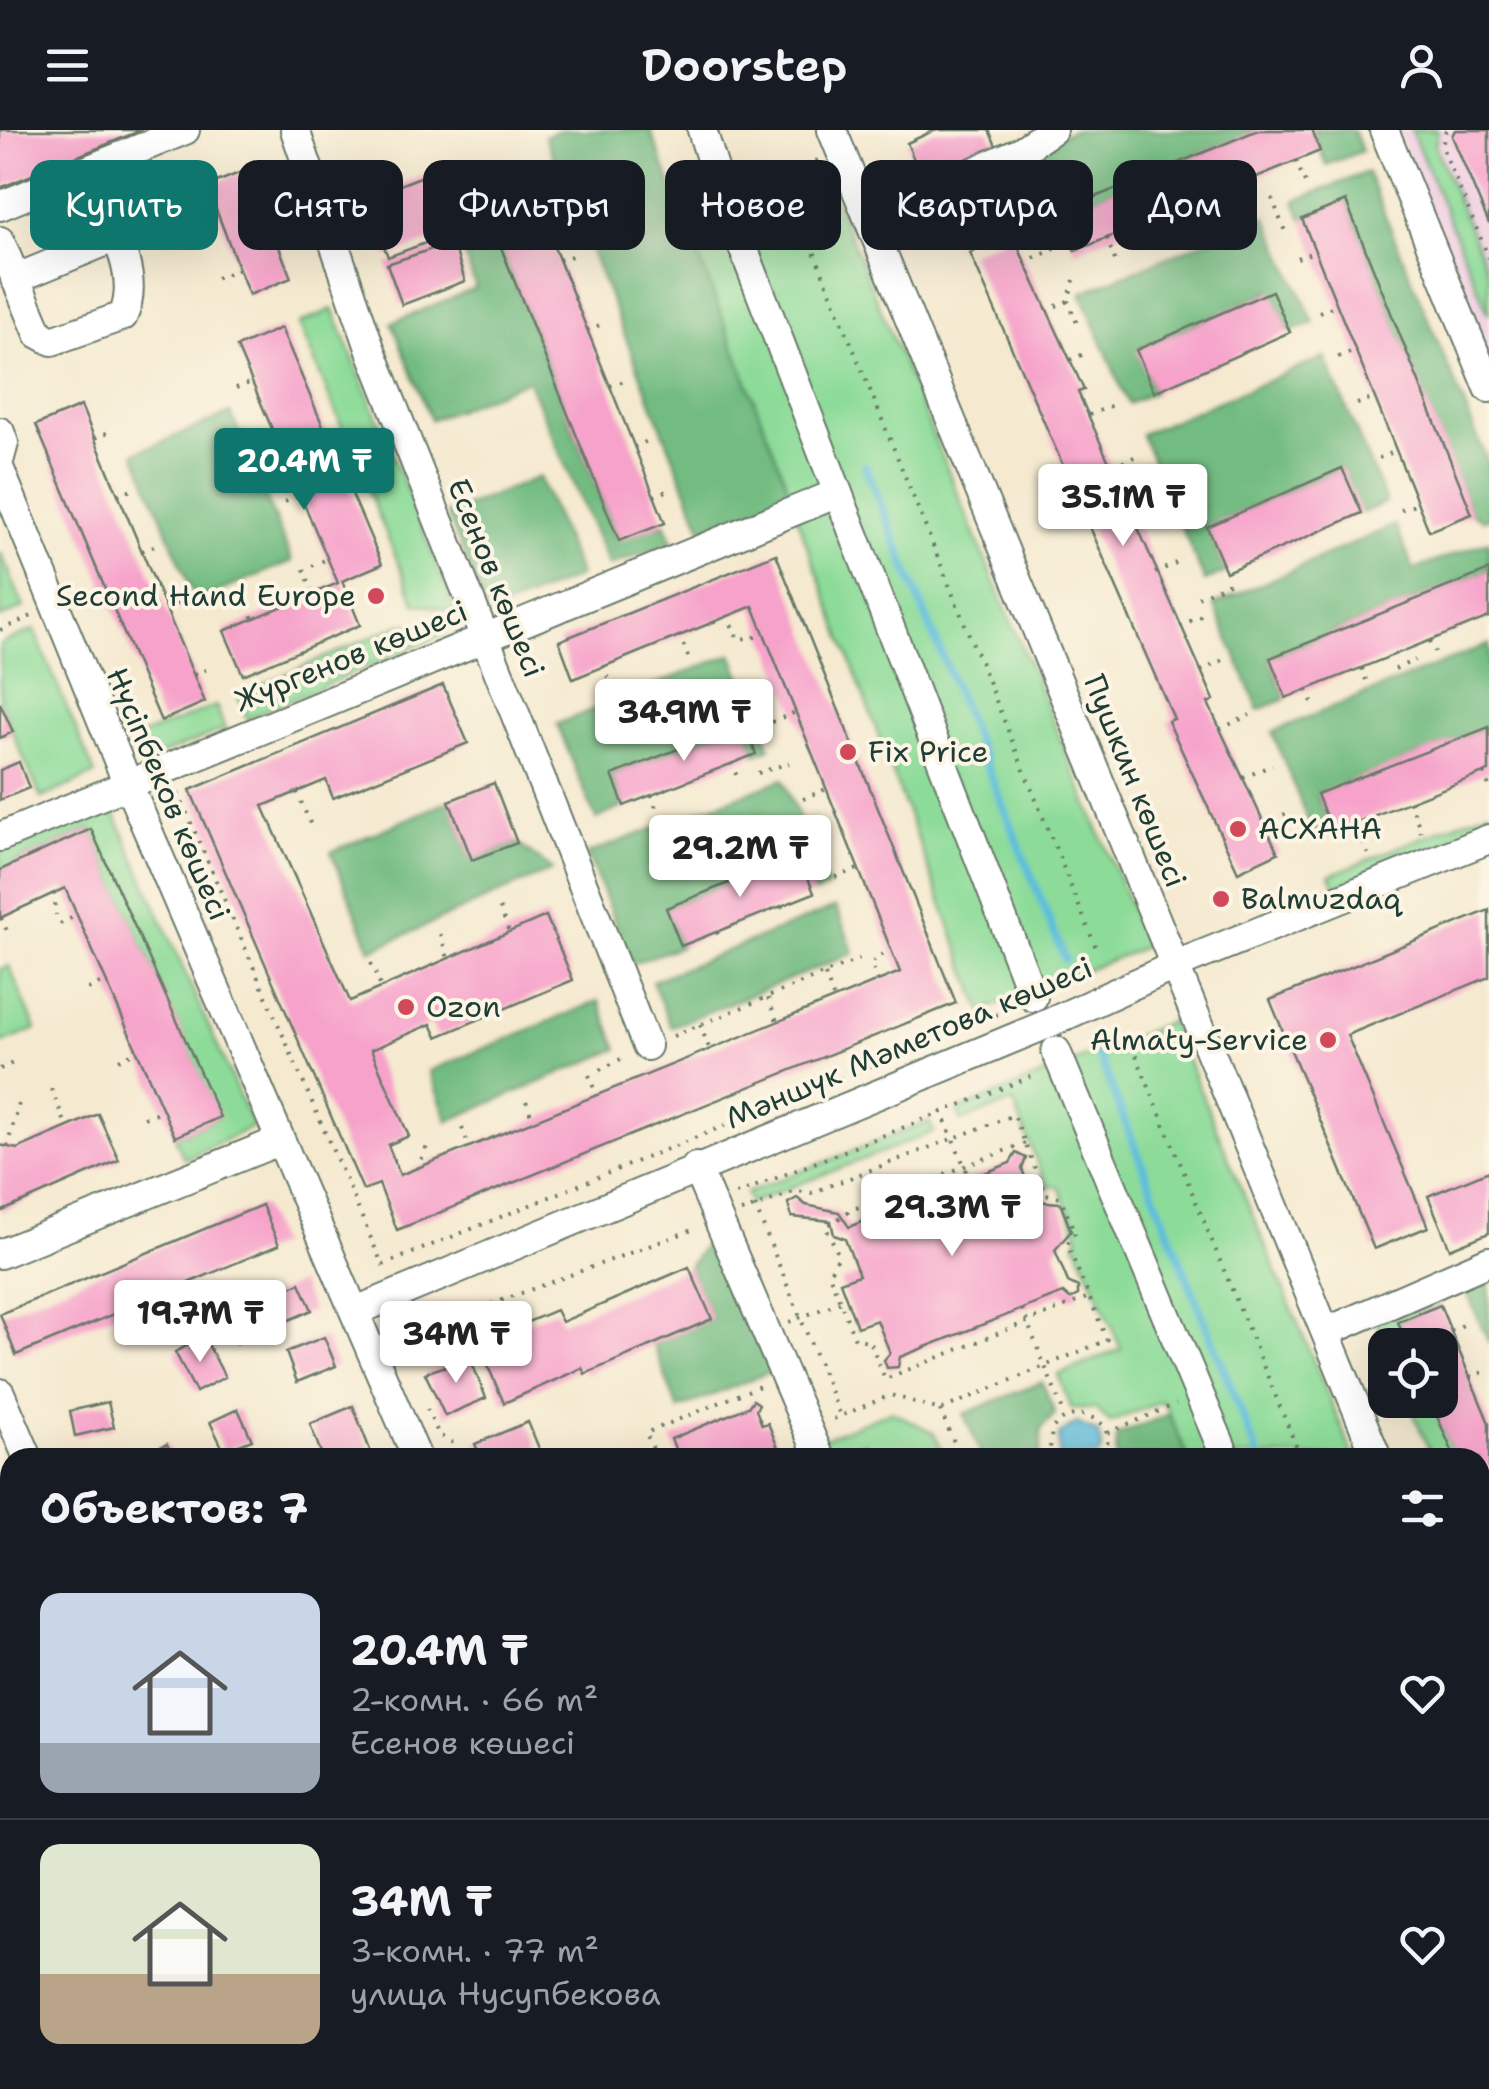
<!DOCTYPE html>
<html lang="ru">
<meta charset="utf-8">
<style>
body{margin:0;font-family:"Shantell Sans",sans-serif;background:#242831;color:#f1f3f6;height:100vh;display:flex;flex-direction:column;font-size:38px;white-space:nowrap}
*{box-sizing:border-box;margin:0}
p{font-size:32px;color:#9ea1a6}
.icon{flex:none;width:55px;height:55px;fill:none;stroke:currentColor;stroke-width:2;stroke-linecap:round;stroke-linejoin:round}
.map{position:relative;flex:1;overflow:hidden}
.details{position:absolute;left:0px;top:1318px;width:1490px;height:642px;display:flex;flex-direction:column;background:#171b24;border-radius:30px 30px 0 0;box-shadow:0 10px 40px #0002}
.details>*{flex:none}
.top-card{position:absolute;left:30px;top:30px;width:1430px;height:90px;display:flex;gap:20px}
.tools{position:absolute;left:1368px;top:1198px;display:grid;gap:20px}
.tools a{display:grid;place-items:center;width:90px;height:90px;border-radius:20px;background:#171b24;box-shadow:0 10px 40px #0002;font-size:50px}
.price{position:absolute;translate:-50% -85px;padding:0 22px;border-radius:10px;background:#fff;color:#222;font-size:32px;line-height:65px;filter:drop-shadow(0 2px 5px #0008)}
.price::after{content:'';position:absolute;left:50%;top:60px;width:30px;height:22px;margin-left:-15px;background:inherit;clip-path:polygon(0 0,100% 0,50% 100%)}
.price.current{background:#0f766e;color:#fff}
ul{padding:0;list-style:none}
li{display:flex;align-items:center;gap:30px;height:250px;padding:0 40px}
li+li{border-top:2px solid #363941}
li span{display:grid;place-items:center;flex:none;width:280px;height:200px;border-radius:20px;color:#555}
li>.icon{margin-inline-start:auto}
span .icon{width:120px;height:120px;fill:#fffc;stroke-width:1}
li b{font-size:42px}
h2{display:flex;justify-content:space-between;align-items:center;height:120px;padding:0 40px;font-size:42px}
.tag{padding:0 35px;border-radius:20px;background:#171b24;box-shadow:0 10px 40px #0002;font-size:35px;line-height:90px}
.tag.current{background:#0f766e;color:#fff}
header{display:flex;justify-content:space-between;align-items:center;height:130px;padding:0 40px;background:#171b24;font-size:45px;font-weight:600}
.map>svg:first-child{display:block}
</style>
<header><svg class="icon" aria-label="menu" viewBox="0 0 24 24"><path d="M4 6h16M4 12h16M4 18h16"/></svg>Doorstep<svg class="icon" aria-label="person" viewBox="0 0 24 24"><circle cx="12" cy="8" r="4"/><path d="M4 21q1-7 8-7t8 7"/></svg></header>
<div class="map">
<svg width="1489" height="1959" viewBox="0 0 1489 1959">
<rect width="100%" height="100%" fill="#fcf5e5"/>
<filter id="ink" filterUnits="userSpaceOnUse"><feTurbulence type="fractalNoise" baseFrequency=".01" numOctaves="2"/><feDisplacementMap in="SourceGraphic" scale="20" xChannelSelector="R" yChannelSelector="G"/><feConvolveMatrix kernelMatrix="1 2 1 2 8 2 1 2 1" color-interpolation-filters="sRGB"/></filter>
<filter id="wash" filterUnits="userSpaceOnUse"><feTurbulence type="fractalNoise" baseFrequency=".0048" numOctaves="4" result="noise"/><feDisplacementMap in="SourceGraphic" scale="40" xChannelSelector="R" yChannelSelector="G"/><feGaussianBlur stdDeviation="2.25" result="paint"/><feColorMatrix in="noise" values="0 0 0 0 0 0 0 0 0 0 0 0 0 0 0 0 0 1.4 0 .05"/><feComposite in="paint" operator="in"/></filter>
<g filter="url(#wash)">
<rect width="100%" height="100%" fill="#f5ead0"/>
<polygon fill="#f1d0e3" points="1397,0 1489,0 1489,229"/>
<g fill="#8ddb99" stroke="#568c66" stroke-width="2.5">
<polygon points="1411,0 1438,0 1435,16 1489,145 1489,185"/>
<polygon points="826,49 1147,816 982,881 691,106"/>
<polygon points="333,179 456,482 415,473 299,194"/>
<polygon points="0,421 24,477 0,488"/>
<polygon points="401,494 446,503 247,589 238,565"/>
<polygon points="34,500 95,644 41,668 0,573 0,514"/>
<polygon points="216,576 225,599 138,634 129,610"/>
<polygon points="109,670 253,997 184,1029 175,1007 219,987 91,699 0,740 0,719"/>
<polygon points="1489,680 1489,696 1335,757 1330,745"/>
<polygon points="9,836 36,899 0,914 0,839"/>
<polygon points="1171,891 1354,1327 1188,1327 1163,1271 1110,1292 1096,1279 1071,1278 1058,1245 1121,1219 1076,1113 1079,1106 1059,1057 1046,1055 1013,972 961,991 957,981"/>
<polygon points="929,991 934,1002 750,1073 746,1063"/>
<polygon points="1435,1162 1440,1175 1398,1192 1407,1215 1386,1215 1375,1188"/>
<polygon points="1408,1270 1430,1270 1455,1327 1432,1327"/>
<polygon points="891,1281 934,1303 944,1325 871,1327 864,1312 829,1326 822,1309"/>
<polygon points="1480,1629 1489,1650 1489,1784 1480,1786"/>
</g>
<g fill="#72bb81" stroke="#487c5a" stroke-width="2.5">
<polygon points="560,0 650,0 791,365 703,401 545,6"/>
<polygon points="1073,0 1258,0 1059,82 1035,23 1047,11"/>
<polygon points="1312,0 1353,0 1362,21 1326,35"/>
<polygon points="1367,42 1489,335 1489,388 1483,390 1472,384 1346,72 1302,89 1295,71"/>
<polygon points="475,53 618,410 665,393 673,412 609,436 528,250 431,290 392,193 476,158 444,67"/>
<polygon points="1266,86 1314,193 1290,202 1271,161 1137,220 1154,262 1128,274 1081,163"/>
<polygon points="1325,227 1386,372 1362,383 1341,338 1207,397 1226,442 1205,451 1141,304"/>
<polygon points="231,283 292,431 196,471 135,323"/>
<polygon points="539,347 580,446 489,484 447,384"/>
<polygon points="1395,395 1414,440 1489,411 1489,440 1270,528 1286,568 1259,580 1214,475"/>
<polygon points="1489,514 1489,597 1317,665 1332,702 1315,708 1272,602"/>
<polygon points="732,524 770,618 756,624 743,593 612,645 624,676 596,689 557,594"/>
<polygon points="783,649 828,757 814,763 798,725 667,778 681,816 632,834 587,724"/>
<polygon points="449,671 472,730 517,713 552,740 371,820 331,722"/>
<polygon points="836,777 854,823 671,897 652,851"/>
<polygon points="599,871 618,919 448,991 429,941"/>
<polygon points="713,1101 772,1241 678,1279 653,1214 712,1189 689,1137"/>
<polygon points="1489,1143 1489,1213 1463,1154"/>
<polygon points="1042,1252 1055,1284 1041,1299 1040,1324 982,1327 964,1284"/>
<polygon points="1169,1284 1188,1327 1116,1327 1117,1305"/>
</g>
<polygon fill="#5dbddb" stroke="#3e7d88" stroke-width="2.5" points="1077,1293 1098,1303 1102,1318 1098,1327 1059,1326 1059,1305"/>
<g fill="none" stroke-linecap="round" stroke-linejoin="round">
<g stroke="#5dbddb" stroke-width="8">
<polyline points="865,336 1065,829"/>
<polyline points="1099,926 1259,1328"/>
</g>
</g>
<g id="blocks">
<g fill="#f6a2ca">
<polygon points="0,0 142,0 0,58"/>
<polygon points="935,0 989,0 997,18 923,51 907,13"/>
<polygon points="1258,0 1312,0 1320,21 1075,121 1059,82"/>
<polygon points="1455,0 1489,0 1489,94 1452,6"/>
<polygon points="521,35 665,393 619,411 475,53"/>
<polygon points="996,36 1015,79 950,109 930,66"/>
<polygon points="249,39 291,148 249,165 207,56"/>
<polygon points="428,44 450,104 388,127 366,68"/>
<polygon points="1346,71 1472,384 1429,401 1302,89"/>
<polygon points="1012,104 1084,260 1078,262 1214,570 1208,573 1278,723 1238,742 1168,591 1174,589 970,123"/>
<polygon points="453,112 465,151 402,175 387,134"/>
<polygon points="1272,161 1290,202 1154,262 1136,220"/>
<polygon points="281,198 382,434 342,451 360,495 243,545 224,501 338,453 237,217"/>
<polygon points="81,276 205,572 161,591 36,295"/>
<polygon points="1342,338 1362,383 1226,442 1207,397"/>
<polygon points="776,424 956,873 397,1100 379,1054 363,1060 190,660 443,555 468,613 333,668 326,650 263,676 350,871 546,786 573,850 437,907 431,894 371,920 409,1006 388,1015 400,1045 900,842 753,476 573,549 559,511"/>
<polygon points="1489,440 1489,487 1286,568 1270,528"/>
<polygon points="0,573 13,602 0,608"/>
<polygon points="744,593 756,624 624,676 612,645"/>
<polygon points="1489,597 1489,641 1332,702 1317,664"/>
<polygon points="19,632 29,658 0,670 0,640"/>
<polygon points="494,653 517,713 472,730 449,671"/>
<polygon points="91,699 220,987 175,1007 65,758 0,788 0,740"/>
<polygon points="799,725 814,763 681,816 666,778"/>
<polygon points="1489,780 1489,847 1347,905 1428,1097 1374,1119 1270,870"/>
<polygon points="98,984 119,1030 0,1082 0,1015 17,1019"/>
<polygon points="1016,1023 1026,1028 1022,1039 1034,1071 1060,1073 1071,1101 1055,1120 1068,1152 1078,1157 1078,1165 1070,1169 1063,1163 900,1227 898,1237 887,1238 884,1230 890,1223 877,1190 857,1197 840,1152 859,1145 845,1109 834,1105 831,1091 792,1087 788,1073 797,1068 806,1075 839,1082 849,1097 1010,1033"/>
<polygon points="1489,1041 1489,1103 1450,1119 1428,1066"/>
<polygon points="262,1075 279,1115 16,1225 0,1184"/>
<polygon points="689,1137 712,1189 585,1244 582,1238 504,1273 478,1213 556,1180 562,1192"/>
<polygon points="300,1153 312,1180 237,1213 225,1186"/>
<polygon points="1440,1175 1489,1293 1489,1409 1480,1388 1480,1328 1455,1328 1430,1270 1440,1270 1440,1215 1407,1215 1398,1192"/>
<polygon points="204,1207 225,1247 196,1262 175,1222"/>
<polygon points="324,1207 336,1236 297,1252 286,1222"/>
<polygon points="470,1228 486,1268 445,1286 425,1243"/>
<polygon points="753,1270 759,1274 756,1280 762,1295 768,1293 782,1328 679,1328 671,1309 748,1277"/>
<polygon points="108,1272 114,1297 75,1306 70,1281"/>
<polygon points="353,1276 373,1328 323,1328 310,1294"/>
<polygon points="238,1279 252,1310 224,1321 210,1292"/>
<polygon points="528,1292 543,1328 481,1328 475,1314"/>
<polygon points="167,1314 173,1328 136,1328"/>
<polygon points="7,1428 10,1473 0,1477 0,1431"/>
<polygon points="10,1621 10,1682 5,1671 0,1673 0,1625"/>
<polygon points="10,1834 10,1873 3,1877 0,1839"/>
<polygon points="81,1950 137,1950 141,1959 84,1959"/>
<polygon points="314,1950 347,1950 352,1959 318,1959"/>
<polygon points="749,1950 803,1950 782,1959 753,1959"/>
<polygon points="1144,1950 1274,1950 1251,1959 1148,1959"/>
</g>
</g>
</g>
<g filter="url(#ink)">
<use href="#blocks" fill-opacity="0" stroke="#6a7a6b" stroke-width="2.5"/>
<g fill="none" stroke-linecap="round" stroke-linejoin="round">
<g stroke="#6a7a6b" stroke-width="32">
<g id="minor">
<polyline points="295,0 370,218 647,916"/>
<polyline points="702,0 720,58 1033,867"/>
<polyline points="832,0 1377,1328"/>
<polyline points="1384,0 1489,258"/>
<polyline points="0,76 185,0"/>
<polyline points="869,88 1021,21 1052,0"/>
<path d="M0,111l39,93 13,7 71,-25c21,-46 -20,-102 -39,-145"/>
<polyline points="15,149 114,108"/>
<polyline points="0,302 4,313 0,328"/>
<polyline points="0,340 127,652 417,1328"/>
<polyline points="0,707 838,363"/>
<polyline points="1056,921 1226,1328"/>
<polyline points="696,1037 820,1328"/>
<polyline points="0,1124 279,1011"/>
<polyline points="356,1181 1045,895 1176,835 1489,709"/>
<polyline points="1326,1202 1489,1131"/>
<polyline points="0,1263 28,1328"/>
<polyline points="0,1535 10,1531"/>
<polyline points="1480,1559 1489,1556"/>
<polyline points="1480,1581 1489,1603"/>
<polyline points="0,1936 10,1932"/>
<polyline points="274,1950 278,1959"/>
<polyline points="683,1950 687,1959"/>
<polyline points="1091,1950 1095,1959"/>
<polyline points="1480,1950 1483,1959"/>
<polyline points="909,1959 931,1950"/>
</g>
</g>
<g stroke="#6a7a6b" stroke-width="4" stroke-dasharray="2.5 8" stroke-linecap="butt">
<polyline points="1446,0 1442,17 1489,128"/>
<polyline points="1296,31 1305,53"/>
<polyline points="783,45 1096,818"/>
<polyline points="1226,59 1236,82"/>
<polyline points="748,60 818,30"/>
<polyline points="532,62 550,54"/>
<polyline points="1272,68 1286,104"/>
<polyline points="1160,86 1171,110"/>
<polyline points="194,93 218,86"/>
<polyline points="1107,108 1116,133"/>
<polyline points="1297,128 1316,121"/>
<polyline points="559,130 578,124"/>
<polyline points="1024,132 1060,117"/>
<polyline points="216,148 239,139"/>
<polyline points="1074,150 1068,171 1079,198"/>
<polyline points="1046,180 1068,171"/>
<polyline points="1319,182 1337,175"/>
<polyline points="587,200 605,193"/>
<polyline points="1338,227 1356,220"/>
<polyline points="1070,230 1089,222"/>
<polyline points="610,256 628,250"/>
<polyline points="236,258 252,252"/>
<polyline points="1357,274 1375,268"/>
<polyline points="1089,285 1113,275"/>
<polyline points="95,308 113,300"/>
<polyline points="261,317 277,311"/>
<polyline points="634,317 652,309"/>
<polyline points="1379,328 1396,321"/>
<polyline points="1113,337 1136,326"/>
<polyline points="118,365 137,358"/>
<polyline points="654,366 672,359"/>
<polyline points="285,372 300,365"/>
<polyline points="1401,380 1418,374"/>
<polyline points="1137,389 1159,378"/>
<polyline points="142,421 161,413"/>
<polyline points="312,436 327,429"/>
<polyline points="304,439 313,463"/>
<polyline points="1155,443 1182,430"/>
<polyline points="243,466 253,489"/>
<polyline points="1198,467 1229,453"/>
<polyline points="166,479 185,471"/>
<polyline points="727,485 738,509 765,506"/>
<polyline points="1180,496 1205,484"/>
<polyline points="0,500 32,486"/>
<polyline points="680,505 689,529"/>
<polyline points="1430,511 1435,522"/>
<polyline points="603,536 613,560"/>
<polyline points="1362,538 1366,550"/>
<polyline points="1395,539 1415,530"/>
<polyline points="1201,541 1225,529"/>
<polyline points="194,545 212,537"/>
<polyline points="1307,560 1312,572"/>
<polyline points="772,592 796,582"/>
<polyline points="1220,599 1250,585"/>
<polyline points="731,633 739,651"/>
<polyline points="758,643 789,633"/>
<polyline points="1484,643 1489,656"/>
<polyline points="1243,648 1272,635"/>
<polyline points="297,662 312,698"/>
<polyline points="178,663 383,1136"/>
<polyline points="651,665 658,683"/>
<polyline points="803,669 826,659"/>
<polyline points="1410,671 1421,702"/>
<polyline points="1264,693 1292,681"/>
<polyline points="1356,693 1368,724"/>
<polyline points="835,747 858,739"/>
<polyline points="54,763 56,785"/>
<polyline points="781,776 784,785"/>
<polyline points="500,778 509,802"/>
<polyline points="1,788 9,805"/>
<polyline points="60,794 77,785"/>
<polyline points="717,802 721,810"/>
<polyline points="440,804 448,828"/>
<polyline points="371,833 381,857"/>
<polyline points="825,845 834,869"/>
<polyline points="878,851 871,834 890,818"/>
<polyline points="88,859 106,851"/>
<polyline points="768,868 777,891"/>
<polyline points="700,895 709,918"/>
<polyline points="673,906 867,826"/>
<polyline points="1128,906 1301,1328"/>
<polyline points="119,930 137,921"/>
<polyline points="0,939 17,931"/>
<polyline points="600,940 623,928"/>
<polyline points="589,945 596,964"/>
<polyline points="51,959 67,997"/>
<polyline points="526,971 533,990"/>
<polyline points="941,981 970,1049"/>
<polyline points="144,988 163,980"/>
<polyline points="462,998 469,1017"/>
<polyline points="1025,1013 851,1080 826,1097 839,1126 829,1144 855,1209 870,1211 885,1249 1089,1167"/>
<polyline points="7,1017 19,973"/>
<polyline points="417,1039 429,1012"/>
<polyline points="736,1064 1038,944"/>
<polyline points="755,1076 840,1285"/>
<polyline points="741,1082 796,1061 811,1063 1014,985 1045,1064 1060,1067 1075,1103 1067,1114 1107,1210 940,1280 891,1265 831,1290"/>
<polyline points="383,1135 1003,882"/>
<polyline points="1022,1179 1065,1286"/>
<polyline points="407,1185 416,1202"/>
<polyline points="789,1192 840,1172"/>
<polyline points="1451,1201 1467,1193"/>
<polyline points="399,1220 416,1202 692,1100"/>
<polyline points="1470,1247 1487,1241"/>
<polyline points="427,1279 439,1305 455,1314 460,1328"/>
<polyline points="940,1280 961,1328"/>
<polyline points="1108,1303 1176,1274"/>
<polyline points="657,1328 646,1303 762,1255"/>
<path d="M1049,1328l3,-29c16,-19 37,-19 54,-1l3,30"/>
<polyline points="1480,1766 1489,1788"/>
<polyline points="1480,1807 1489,1802"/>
<polyline points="1480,1825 1489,1850"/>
<polyline points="1413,1950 1417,1959"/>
</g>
<use href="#minor" stroke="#fff" stroke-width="28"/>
</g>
</g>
<g fill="#d1495b" stroke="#fcf5e5" stroke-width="4">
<circle cx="376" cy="466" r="10"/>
<circle cx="848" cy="622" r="10"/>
<circle cx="1238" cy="699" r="10"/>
<circle cx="1221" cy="769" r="10"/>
<circle cx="406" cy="877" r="10"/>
<circle cx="1328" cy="910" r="10"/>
</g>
<g text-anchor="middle" stroke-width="8" stroke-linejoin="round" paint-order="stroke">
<g font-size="30" fill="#1f3d34" stroke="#fcf5e5">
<text transform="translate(496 448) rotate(68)" y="10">Есенов көшесі</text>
<text transform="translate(351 526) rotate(-22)" y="10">Жүргенов көшесі</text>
<text transform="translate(1135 651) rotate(68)" y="10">Пушкин көшесі</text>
<text transform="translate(168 664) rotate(67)" y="10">Нүсіпбеков көшесі</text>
<text transform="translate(909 913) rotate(-23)" y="10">Мәншүк Мәметова көшесі</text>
</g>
<g font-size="30" fill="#1f3d34" stroke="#fcf5e5" text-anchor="start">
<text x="356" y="476" text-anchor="end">Second Hand Europe</text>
<text x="868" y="632">Fix Price</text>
<text x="1258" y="709">ACXAHA</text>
<text x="1241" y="779">Balmuzdaq</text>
<text x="426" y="887">Ozon</text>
<text x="1308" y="920" text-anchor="end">Almaty-Service</text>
</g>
</g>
</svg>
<div class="tools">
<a><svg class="icon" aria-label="locate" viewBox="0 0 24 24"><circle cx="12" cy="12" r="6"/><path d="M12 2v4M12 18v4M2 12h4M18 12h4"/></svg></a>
</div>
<b class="price current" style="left:304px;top:383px">20.4M ₸</b>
<b class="price" style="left:1123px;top:419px">35.1M ₸</b>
<b class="price" style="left:684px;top:634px">34.9M ₸</b>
<b class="price" style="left:740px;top:770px">29.2M ₸</b>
<b class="price" style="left:952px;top:1129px">29.3M ₸</b>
<b class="price" style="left:200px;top:1235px">19.7M ₸</b>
<b class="price" style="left:456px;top:1256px">34M ₸</b>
<div class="top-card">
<a class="tag current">Купить</a>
<a class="tag">Снять</a>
<a class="tag">Фильтры</a>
<a class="tag">Новое</a>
<a class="tag">Квартира</a>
<a class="tag">Дом</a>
</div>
<section class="details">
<h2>Объектов: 7<svg class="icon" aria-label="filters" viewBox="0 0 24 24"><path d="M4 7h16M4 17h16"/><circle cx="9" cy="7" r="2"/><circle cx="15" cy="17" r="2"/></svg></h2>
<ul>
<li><span style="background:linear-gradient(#c9d6e8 75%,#9aa5b1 0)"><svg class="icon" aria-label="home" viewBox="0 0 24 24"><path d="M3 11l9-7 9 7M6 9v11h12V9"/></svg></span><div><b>20.4M ₸</b><p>2-комн. · 66 m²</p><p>Есенов көшесі</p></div><svg class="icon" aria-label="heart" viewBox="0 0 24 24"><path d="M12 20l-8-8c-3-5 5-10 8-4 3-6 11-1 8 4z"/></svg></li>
<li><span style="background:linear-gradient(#dfe7d0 65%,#b9a48a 0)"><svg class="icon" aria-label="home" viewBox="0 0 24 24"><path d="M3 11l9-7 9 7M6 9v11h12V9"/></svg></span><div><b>34M ₸</b><p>3-комн. · 77 m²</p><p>улица Нусупбекова</p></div><svg class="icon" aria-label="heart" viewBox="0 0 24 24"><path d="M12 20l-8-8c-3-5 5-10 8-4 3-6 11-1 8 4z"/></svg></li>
</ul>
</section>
</div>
